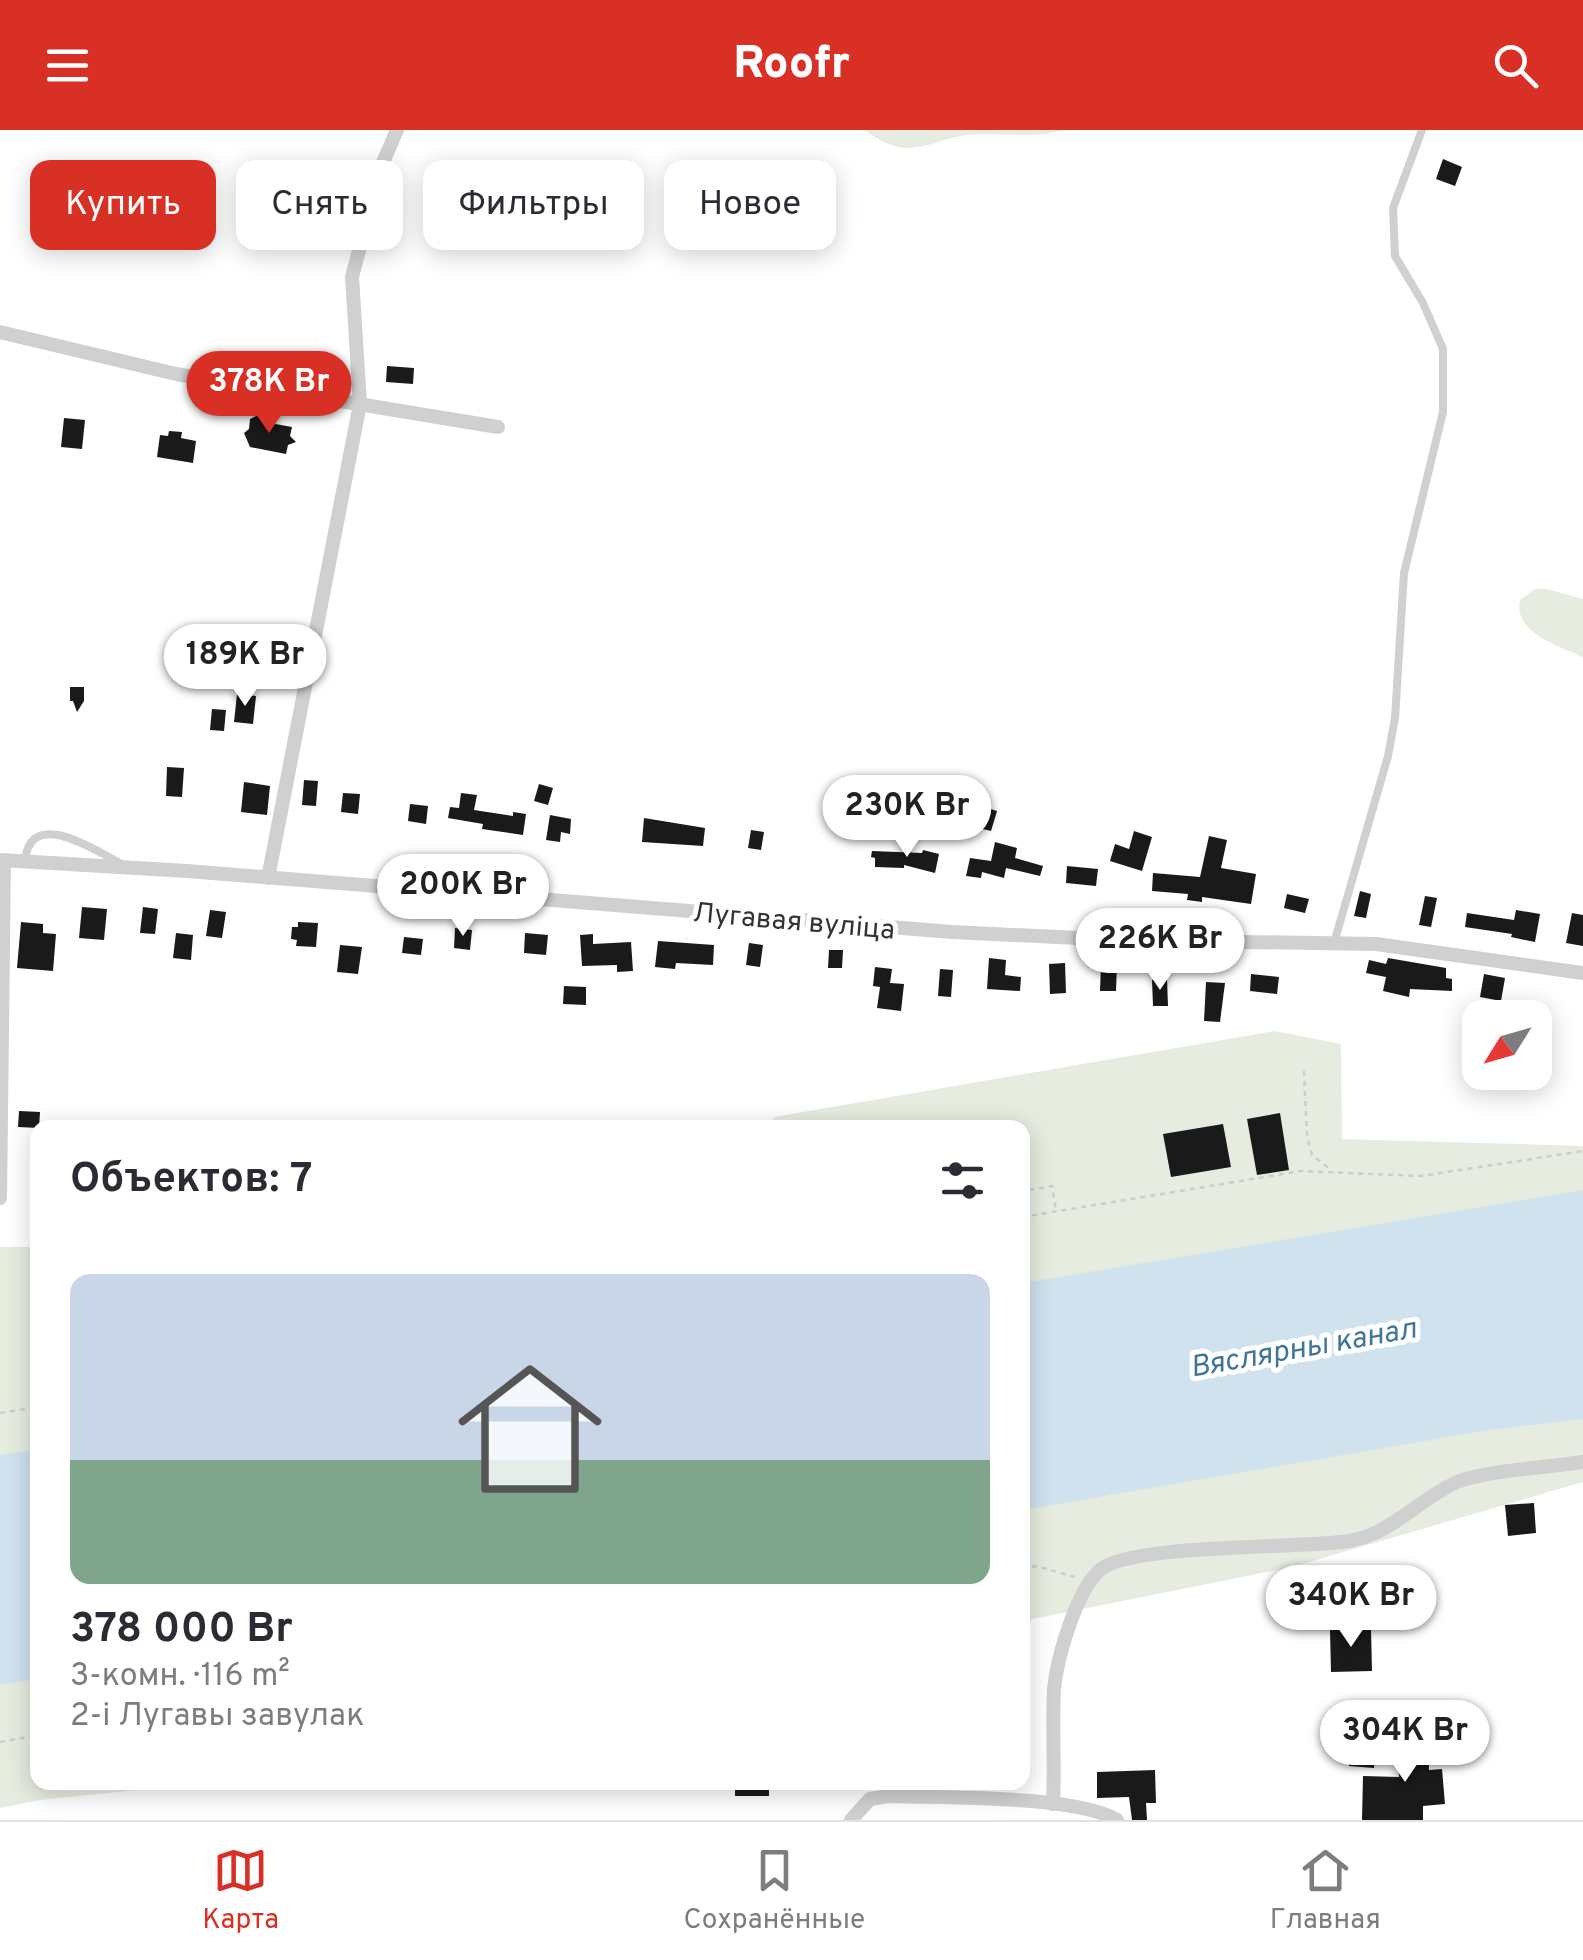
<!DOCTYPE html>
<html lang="ru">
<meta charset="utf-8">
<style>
body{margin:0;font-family:Overpass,sans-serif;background:#f2f2f3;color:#2b2b33;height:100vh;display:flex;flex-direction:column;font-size:38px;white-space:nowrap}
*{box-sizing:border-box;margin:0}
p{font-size:32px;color:#7c7c81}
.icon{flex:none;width:55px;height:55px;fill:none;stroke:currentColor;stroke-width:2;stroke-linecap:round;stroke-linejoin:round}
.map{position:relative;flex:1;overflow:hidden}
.side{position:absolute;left:30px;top:990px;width:1000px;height:670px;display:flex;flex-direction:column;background:#fff;border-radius:20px;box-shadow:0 5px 25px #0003}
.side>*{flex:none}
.top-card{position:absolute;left:30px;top:30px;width:1000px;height:90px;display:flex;gap:20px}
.needle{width:65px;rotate:233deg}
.controls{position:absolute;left:1462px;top:870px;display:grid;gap:20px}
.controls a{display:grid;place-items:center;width:90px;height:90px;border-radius:20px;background:#fff;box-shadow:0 5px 25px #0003;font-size:50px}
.price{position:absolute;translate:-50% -85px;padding:0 22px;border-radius:35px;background:#fff;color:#222;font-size:32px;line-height:65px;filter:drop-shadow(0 2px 5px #0008)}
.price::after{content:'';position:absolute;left:50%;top:60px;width:30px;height:22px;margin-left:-15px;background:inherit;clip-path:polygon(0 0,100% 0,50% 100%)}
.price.active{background:#d93025;color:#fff}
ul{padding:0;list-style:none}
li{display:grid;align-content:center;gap:20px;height:530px;padding:0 40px}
li span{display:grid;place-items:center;height:310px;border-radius:20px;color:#555}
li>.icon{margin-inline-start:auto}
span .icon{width:180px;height:180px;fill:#fffc;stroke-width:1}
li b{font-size:42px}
h2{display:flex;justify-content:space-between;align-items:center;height:120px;padding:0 40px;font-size:42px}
.pill{padding:0 35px;border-radius:20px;background:#fff;box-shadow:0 5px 25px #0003;font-size:35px;line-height:90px}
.pill.active{background:#d93025;color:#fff}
header{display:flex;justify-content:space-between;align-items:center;height:130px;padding:0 40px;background:#d93025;color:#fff;font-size:45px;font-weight:800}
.tabs{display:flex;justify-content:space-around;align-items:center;height:140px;border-top:2px solid #e1e1e2;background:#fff;font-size:28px;color:#7c7c81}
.tabs a{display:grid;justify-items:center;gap:5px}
.tabs .active{color:#d93025}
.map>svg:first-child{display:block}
</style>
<header><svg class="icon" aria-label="menu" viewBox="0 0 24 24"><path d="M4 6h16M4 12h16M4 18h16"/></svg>Roofr<svg class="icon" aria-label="search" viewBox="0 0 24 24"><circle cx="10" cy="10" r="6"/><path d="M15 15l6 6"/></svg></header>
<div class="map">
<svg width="1583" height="1690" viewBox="0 0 1583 1690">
<rect width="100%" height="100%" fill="#fff"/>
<g fill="#e6ecdf">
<path d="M865,0h197c-33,11 -67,0 -101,6 -18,3 -35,12 -53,12 -16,0 -30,-8 -43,-18z"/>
<path d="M1535,459h12l36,10v58c-24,-11 -70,-24 -63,-57z"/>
<polygon points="1275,901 1341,914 1342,1009 1583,1016 1583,1352 1292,1437 1023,1491 1022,998 770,998 774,987"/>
<polygon points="0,1117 37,1117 38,1652 205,1653 40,1670 0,1678"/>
</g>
<g fill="#cfe2ee">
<polygon points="1583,1060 1583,1289 1489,1300 1023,1380 1023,1153"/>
<polygon points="37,1319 37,1549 0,1555 0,1325"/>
</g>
<g fill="#1a1a1a">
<polygon points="1443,29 1462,37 1455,56 1436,49"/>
<polygon points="387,236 414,238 413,254 386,252"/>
<polygon points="258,285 270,293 292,297 290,306 296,312 288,315 286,324 250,317 244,303 249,299 250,289"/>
<polygon points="64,288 85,290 82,319 61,317"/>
<polygon points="169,301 182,302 181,308 196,311 193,333 157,327 160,305 168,306"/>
<polygon points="70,557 84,557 84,571 77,582 73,571 70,571"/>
<polygon points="237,564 256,566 253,594 234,592"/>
<polygon points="212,579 226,580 224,601 210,600"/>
<polygon points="167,637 184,638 182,667 166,666"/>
<polygon points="304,650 318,651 316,676 302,675"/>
<polygon points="244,652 270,656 267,685 241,682"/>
<polygon points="539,654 553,658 548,675 534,671"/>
<polygon points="343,663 360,664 358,684 341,682"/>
<polygon points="461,663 477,665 474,680 513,686 513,682 526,684 523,705 482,699 483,694 448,688 450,677 459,678"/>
<polygon points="410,674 428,676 426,694 408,691"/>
<polygon points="981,676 997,681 991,701 975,697"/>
<polygon points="550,685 571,689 570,704 561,702 560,712 546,710"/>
<polygon points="644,688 705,698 703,716 642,712"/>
<polygon points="751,700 764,702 761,720 748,718"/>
<polygon points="1134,701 1152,707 1142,741 1110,731 1115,714 1129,719"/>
<polygon points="1209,706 1227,710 1221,738 1256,744 1251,774 1202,767 1202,772 1187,770 1188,764 1152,761 1153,743 1200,747"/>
<polygon points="995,712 1017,718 1015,728 1043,736 1040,746 1006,738 1004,748 982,742 981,748 966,746 970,728 991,731"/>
<polygon points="923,720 939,724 935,743 904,735 904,738 875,737 875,728 871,727 872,721 922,723"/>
<polygon points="1067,736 1098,739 1096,756 1066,753"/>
<polygon points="1360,761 1371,764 1366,788 1354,786"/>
<polygon points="1287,764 1309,769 1305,783 1284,778"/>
<polygon points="1425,766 1437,768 1431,797 1419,795"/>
<polygon points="82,777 107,779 104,810 79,808"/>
<polygon points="143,777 158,779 155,804 140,803"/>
<polygon points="210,780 226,782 222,808 206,806"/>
<polygon points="1516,780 1540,784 1535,812 1511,807 1512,804 1465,797 1467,783 1514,790"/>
<polygon points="1572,783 1583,785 1583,816 1566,813"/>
<polygon points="21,792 43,794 43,803 56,804 53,841 17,838"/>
<polygon points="298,792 318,793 316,817 296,816 297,810 291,809 292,797 298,797"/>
<polygon points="455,798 472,800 470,820 454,818"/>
<polygon points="176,803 193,805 191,830 173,828"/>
<polygon points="525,803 548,805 546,825 524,823"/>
<polygon points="593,804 593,814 631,812 633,841 617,842 617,835 582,836 580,805"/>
<polygon points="404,807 423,809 421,825 402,823"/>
<polygon points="658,811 714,815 713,835 676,833 675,839 655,837"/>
<polygon points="749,813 763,815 760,837 746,835"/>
<polygon points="340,815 362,817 358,844 337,842"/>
<polygon points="829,820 843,820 842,838 828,838"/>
<polygon points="989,828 1006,830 1005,845 1021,847 1020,861 987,859"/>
<polygon points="1388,828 1446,838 1446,848 1452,849 1452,861 1410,859 1409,867 1383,861 1386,847 1366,843 1369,830 1386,834"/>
<polygon points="1065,833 1066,863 1050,864 1049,834"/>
<polygon points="1101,834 1117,834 1116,861 1100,861"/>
<polygon points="875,837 892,839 890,853 904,854 901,881 877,878 880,857 873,856"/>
<polygon points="940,839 953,840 951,867 938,866"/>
<polygon points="1251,844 1279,847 1277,864 1250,861"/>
<polygon points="1484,844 1505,848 1501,871 1480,867"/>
<polygon points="1167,849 1168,876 1153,876 1152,850"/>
<polygon points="1206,852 1225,853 1220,892 1204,891"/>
<polygon points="564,856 586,857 586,875 563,874"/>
<polygon points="19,981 40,982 39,998 18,997"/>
<polygon points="1280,983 1289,1040 1257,1045 1247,989"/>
<polygon points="1223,994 1231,1037 1171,1047 1163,1004"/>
<polygon points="1534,1373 1536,1403 1508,1406 1505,1375"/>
<polygon points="1269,1464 1316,1465 1317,1480 1268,1481"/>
<polygon points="1371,1499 1372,1541 1331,1542 1330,1500"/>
<polygon points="1428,1605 1429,1640 1442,1639 1445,1674 1423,1676 1423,1690 1362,1690 1363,1646 1399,1647 1397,1606"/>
<polygon points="1350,1622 1375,1623 1374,1638 1349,1636"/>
<polygon points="1155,1640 1156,1673 1146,1673 1147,1690 1132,1690 1129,1667 1097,1668 1097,1642"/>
<rect x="735" y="1652" width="34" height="14"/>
</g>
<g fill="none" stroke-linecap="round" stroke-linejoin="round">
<g stroke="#cdcdcd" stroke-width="2.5" stroke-dasharray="5 5" stroke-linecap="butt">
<polyline points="1160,830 1211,831"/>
<polyline points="1304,941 1307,1006 1312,1025 1330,1039"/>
<polyline points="1029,1060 1052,1056 1056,1081"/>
<polyline points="1022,1087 1301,1041 1421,1046 1583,1021"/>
<polyline points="0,1283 38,1277"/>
<polyline points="1022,1438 1037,1436 1075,1447"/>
<polyline points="0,1612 38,1605"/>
</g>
<g stroke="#d0d0d0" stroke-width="8">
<path d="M25,731c5,-55 71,-10 95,2"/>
<polyline points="1334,813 1388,626 1395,588 1404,443 1443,282 1443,219 1423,173 1395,126 1393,78 1422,0"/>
</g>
<g stroke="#d0d0d0" stroke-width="14">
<polyline points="0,202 176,244 498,297"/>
<polyline points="0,730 187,741 952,802 1119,810 1376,814 1583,843"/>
<polyline points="268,748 360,274 352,147 381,37 397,0"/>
<polyline points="0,1068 4,730"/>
<path d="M1053,1674c2,-38 -1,-77 1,-115 3,-31 22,-98 46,-119 32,-27 199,-21 249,-29 41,-6 69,-41 106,-58 25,-12 97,-16 128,-21"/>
<path d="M851,1690l19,-21 18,-3c54,2 187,-1 229,24"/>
</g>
</g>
<g text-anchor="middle" stroke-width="10" stroke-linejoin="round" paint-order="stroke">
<g font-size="28" fill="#333" stroke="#fff">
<text transform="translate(794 790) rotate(5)" y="10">Лугавая вуліца</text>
</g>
<g font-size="30" font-style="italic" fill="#3f7597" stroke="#fff">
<text transform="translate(1303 1217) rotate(-10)" y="10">Вяслярны канал</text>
</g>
</g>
</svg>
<div class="controls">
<a><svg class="needle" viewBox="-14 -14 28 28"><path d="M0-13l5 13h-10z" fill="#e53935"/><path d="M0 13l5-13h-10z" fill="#7c7c81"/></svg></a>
</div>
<b class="price active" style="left:269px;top:306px">378K Br</b>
<b class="price" style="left:245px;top:579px">189K Br</b>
<b class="price" style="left:907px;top:730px">230K Br</b>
<b class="price" style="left:463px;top:809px">200K Br</b>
<b class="price" style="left:1160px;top:863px">226K Br</b>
<b class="price" style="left:1351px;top:1520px">340K Br</b>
<b class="price" style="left:1405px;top:1655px">304K Br</b>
<div class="top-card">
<a class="pill active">Купить</a>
<a class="pill">Снять</a>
<a class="pill">Фильтры</a>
<a class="pill">Новое</a>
</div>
<section class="side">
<h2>Объектов: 7<svg class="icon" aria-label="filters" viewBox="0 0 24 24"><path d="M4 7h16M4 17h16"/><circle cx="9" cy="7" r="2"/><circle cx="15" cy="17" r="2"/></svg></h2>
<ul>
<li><span style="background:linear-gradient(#c9d6e8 60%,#7fa58c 0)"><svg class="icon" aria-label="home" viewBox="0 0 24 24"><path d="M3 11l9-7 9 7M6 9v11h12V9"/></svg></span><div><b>378 000 Br</b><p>3-комн. · 116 m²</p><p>2-і Лугавы завулак</p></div></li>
</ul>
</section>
</div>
<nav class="tabs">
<a class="active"><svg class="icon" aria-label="map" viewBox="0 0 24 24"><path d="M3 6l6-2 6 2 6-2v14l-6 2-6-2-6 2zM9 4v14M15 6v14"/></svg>Карта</a>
<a><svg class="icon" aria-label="saved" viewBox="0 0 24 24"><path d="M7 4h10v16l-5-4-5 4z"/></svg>Сохранённые</a>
<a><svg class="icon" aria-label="home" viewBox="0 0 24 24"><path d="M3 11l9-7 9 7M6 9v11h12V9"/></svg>Главная</a>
</nav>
